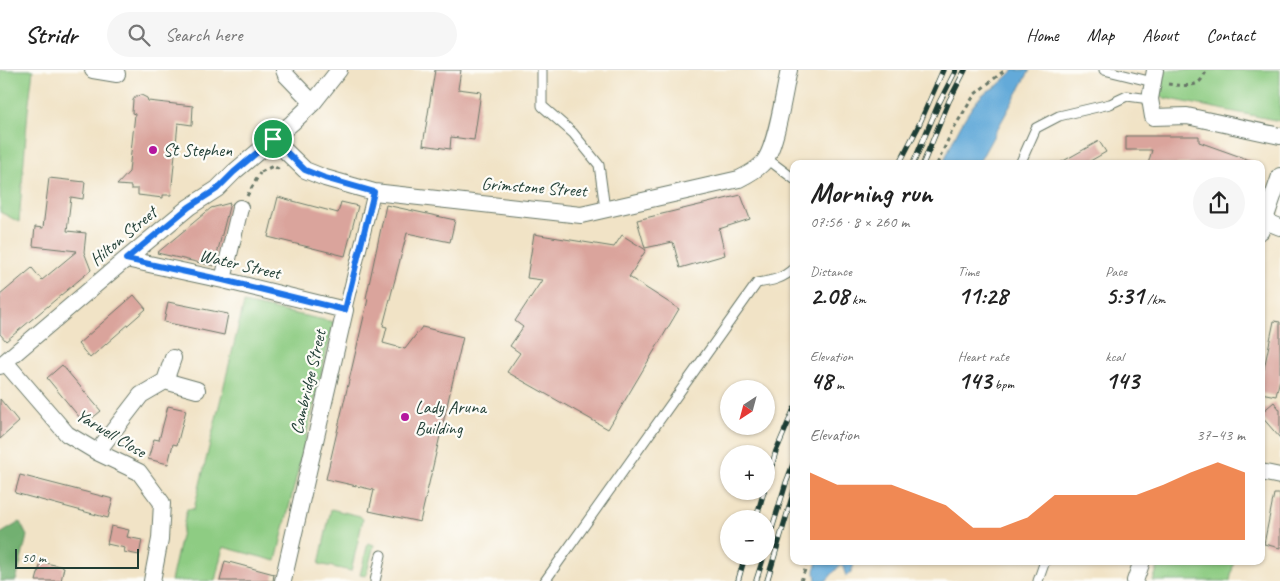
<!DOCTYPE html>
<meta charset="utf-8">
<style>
:root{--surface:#fff;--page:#f6f6f6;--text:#222;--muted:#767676;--line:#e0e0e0;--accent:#ea580c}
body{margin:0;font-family:Caveat,sans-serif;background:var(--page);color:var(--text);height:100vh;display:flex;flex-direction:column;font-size:19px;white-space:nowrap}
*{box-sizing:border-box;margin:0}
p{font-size:16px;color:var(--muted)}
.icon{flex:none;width:28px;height:28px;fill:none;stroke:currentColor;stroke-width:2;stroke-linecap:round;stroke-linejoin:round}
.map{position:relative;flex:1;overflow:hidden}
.details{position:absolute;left:790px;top:90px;width:475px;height:405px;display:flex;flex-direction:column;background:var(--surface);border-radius:10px;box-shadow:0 1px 4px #0004}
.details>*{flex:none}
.needle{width:32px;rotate:216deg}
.fabs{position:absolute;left:720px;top:310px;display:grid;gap:10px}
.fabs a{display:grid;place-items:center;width:55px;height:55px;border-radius:50%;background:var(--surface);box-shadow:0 1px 4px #0004;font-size:25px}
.scale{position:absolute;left:15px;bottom:12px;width:124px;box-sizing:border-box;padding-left:5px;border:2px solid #1f3d34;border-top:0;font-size:14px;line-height:18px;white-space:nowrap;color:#1f3d34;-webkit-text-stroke:4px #fdfcf7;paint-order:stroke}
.pin{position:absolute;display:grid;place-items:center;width:42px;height:42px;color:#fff;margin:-21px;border:2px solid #fff;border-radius:50%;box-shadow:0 1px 5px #0007}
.round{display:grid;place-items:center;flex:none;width:52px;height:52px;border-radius:26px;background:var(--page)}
.head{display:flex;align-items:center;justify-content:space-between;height:85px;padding:0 20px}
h1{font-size:28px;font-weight:700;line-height:38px}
.stats{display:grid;grid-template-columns:repeat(3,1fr);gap:8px;height:85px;padding:5px 20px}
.stats div{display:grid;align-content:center}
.stats b{font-size:25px;font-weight:700}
.stats small{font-size:14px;font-weight:400}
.stats p{font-size:14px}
.chart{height:140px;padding:10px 20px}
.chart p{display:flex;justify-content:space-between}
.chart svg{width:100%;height:90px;margin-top:5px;fill:var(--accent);opacity:.7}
header{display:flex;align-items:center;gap:30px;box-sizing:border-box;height:70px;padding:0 25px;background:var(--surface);border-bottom:1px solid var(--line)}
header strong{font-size:24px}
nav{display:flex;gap:28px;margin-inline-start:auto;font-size:18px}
.search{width:350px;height:45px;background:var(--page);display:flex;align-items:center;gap:12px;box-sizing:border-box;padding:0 18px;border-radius:28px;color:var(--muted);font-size:19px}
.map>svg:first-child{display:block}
</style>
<header>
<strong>Stridr</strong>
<div class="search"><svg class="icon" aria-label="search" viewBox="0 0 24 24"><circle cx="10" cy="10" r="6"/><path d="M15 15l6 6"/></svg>Search here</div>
<nav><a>Home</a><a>Map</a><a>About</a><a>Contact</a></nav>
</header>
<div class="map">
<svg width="1280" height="511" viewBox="0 0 1280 511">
<rect width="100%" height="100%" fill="#fdfcf7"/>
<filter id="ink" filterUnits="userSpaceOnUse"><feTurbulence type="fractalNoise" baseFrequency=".02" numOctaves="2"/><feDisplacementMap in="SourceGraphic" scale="10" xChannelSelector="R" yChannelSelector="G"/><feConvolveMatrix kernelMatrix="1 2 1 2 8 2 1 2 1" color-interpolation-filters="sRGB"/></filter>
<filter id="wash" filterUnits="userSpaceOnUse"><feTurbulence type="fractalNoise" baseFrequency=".0096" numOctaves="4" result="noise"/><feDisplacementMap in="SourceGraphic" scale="20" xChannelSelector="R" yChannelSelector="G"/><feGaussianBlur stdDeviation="1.12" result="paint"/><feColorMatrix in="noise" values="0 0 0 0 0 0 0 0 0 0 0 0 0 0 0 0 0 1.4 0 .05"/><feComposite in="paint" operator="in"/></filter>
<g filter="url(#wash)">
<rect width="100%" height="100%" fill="#f1e3c6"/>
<path fill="#8ecc83" stroke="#56845c" d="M0,0H33L28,40L19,152L0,142Z
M1165,0H1280V51L1160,27Z
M244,233L334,252L276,491L223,477L215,511H171L187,439H194Z
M331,439L360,446L363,449L351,501L319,494Z
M368,473L374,475L366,506L360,505Z
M1160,491H1234L1230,511H1153Z"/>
<path fill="#72b071" stroke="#487652" d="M20,452L27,466L16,511H0V464Z"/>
<path fill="#63aad9" stroke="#417486" d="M1014,0H1030L978,94H943C952,71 964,45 981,26C985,22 992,19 997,16C1003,11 1009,5 1014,0Z
M817,491H855L851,503L846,506L843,497L841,494L826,511H816L815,501Z"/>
<g id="blocks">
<path fill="#daa49c" d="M435,0H461L458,19L481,22L474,70L451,67L450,79L423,75Z
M141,25L147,28L148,31L193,36L192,55L178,53L171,125H163V128L138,125V119H131V116L117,115L129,102L135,44L132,43L133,30L136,26Z
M1126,66H1199V72L1255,92V94H1148L1152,80H1126Z
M1099,71L1106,82L1085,94H1058Z
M49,108L85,112L83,129L71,127L67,161L86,163L84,182L91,200L6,271L0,264V225L32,198L42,210L77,181L33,176L35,157L43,158Z
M741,125L750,149L719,159L725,185L680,198L673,172L645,178L637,150Z
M278,127L338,143L341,132L358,136L345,186L268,167Z
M230,133L214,196L157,183L211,138Z
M386,135L455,150L450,172L407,163L383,256L387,257L383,273L405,279L422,257L463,267L420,452L369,441L374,420L326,409L368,229L366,228Z
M534,164L614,177L622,165L646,180L629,207L679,239L608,359L507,302L520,283L510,276L523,257L515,251L542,210L527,208Z
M134,225L146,239L90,288L78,274Z
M168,232L228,244L224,265L164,252Z
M1274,251L1280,252V309L1276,326L1261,323V313Z
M62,295L101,341L85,354L47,308Z
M0,329L19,352L0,369Z
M1274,332L1280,340V368L1261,346V343Z
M168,336L186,340L177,375L173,374L168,394L148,389L154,369L159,370Z
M20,405L113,429L108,448L15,423Z
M1274,424H1280V478L1264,474Z
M111,456L129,460L127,467L142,470L139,485L124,482L125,478L107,474Z
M225,491L274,504L273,511H220Z
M41,492L64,497L61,511H36Z"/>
</g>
</g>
<g filter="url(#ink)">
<use href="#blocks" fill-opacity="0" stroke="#687767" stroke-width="1"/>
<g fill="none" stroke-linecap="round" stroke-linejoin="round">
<g stroke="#687767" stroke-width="11">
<path id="service" d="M542,0V36L573,63L599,95L605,139
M1104,0L1153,12
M766,88L794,109
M1020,94L1036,58L1059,46L1110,34L1127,26L1150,29
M375,511L381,485
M545,511L757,213C771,211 783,209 794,198
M1038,511L1045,491"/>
</g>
<g stroke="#687767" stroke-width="14">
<path id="pedestrian" d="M345,240L374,122"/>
</g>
<g stroke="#687767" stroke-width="18">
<path id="minor" d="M93,0L117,4
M284,0L286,5L313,33
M1155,0L1150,29L1153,47L1187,46L1280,66
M273,69L305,100L325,108L374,122L581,145L739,109C747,105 755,101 762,94C776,81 784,21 789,0
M1265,151L1280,157
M1261,161L1280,106
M126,189L223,210L345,240L283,511
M223,210L240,138
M5,292L67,364L97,382L139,402L162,433L160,469L152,511
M0,296L126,189L189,137L217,119L234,102L292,53L313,33L339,0
M165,311L197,320
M97,382L141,325L165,311L173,288
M1261,402L1280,406
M1135,511L1142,491"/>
</g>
<path stroke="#687767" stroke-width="3" stroke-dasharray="4 4" stroke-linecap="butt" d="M1168,14C1177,15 1193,18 1200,11C1203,8 1205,3 1207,0
M937,94L952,61L975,24L1005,0
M261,102L273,96L280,100
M247,126L260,103
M801,511L808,491"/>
<use href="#service" stroke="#fff" stroke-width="9"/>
<use href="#pedestrian" stroke="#fff" stroke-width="12"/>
<use href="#minor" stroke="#fff" stroke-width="16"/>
<g stroke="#1f3d34" stroke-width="5.5">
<path id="rail" d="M899,94L918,57L943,0
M913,94L939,33L956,0
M923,94L949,31L965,0
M766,415L776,381L794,339
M756,449L764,421
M766,478L786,413L794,392
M738,511L745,486
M756,511L764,486
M767,511L794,421"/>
</g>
<use href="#rail" stroke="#fdfcf7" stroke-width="4" stroke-dasharray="11" stroke-linecap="butt"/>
</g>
</g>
<g fill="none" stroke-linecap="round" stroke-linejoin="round" filter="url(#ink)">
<g stroke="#fff" stroke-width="10">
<path id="route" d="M273,69L305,100L325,108L374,122L345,240L223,210L126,189L189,137L217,119L234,102Z"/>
</g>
<use href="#route" stroke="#1a73e8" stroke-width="6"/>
</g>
<g fill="#b5179e" stroke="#fdfcf7" stroke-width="2">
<circle cx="153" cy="80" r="5"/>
<circle cx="405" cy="347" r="5"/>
</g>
<g text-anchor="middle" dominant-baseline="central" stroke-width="4.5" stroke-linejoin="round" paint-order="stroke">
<g font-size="18" fill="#1f3d34" stroke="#fdfcf7" text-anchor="start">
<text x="163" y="80">St Stephen</text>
<text x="415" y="337">Lady Aruna<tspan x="415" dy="21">Building</tspan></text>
</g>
<g font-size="18" fill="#1f3d34" stroke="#fdfcf7">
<text transform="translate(534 117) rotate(4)">Grimstone Street</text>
<text transform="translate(123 166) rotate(-40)">Hilton Street</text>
<text transform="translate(240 194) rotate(13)">Water Street</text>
<text transform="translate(308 312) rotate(-77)">Cambridge Street</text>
<text transform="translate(111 363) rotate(31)">Yarwell Close</text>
</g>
</g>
</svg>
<div class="fabs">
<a><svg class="needle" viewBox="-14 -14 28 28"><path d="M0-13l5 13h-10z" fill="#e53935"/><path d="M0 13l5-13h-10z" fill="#767676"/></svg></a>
<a>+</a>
<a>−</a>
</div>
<div class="scale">50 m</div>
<div class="pin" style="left:273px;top:69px;background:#1e9e55"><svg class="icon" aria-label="arrive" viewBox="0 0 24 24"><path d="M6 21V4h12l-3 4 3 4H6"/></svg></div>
<section class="details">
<div class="head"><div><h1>Morning run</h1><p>07:56 · 8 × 260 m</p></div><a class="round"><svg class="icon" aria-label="share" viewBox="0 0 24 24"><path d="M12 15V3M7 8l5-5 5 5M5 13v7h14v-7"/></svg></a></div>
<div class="stats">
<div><p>Distance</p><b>2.08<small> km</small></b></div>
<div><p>Time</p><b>11:28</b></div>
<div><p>Pace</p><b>5:31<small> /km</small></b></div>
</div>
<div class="stats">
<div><p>Elevation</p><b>48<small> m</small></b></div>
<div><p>Heart rate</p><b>143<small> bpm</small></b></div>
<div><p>kcal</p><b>143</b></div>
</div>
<div class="chart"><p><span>Elevation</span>37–43 m</p>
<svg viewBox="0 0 160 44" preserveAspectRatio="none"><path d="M0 44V11L10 17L20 17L30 17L40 22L50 27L60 38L70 38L80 33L90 22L100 22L110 22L120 22L130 17L140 11L150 6L160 11V44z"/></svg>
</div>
</section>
</div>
